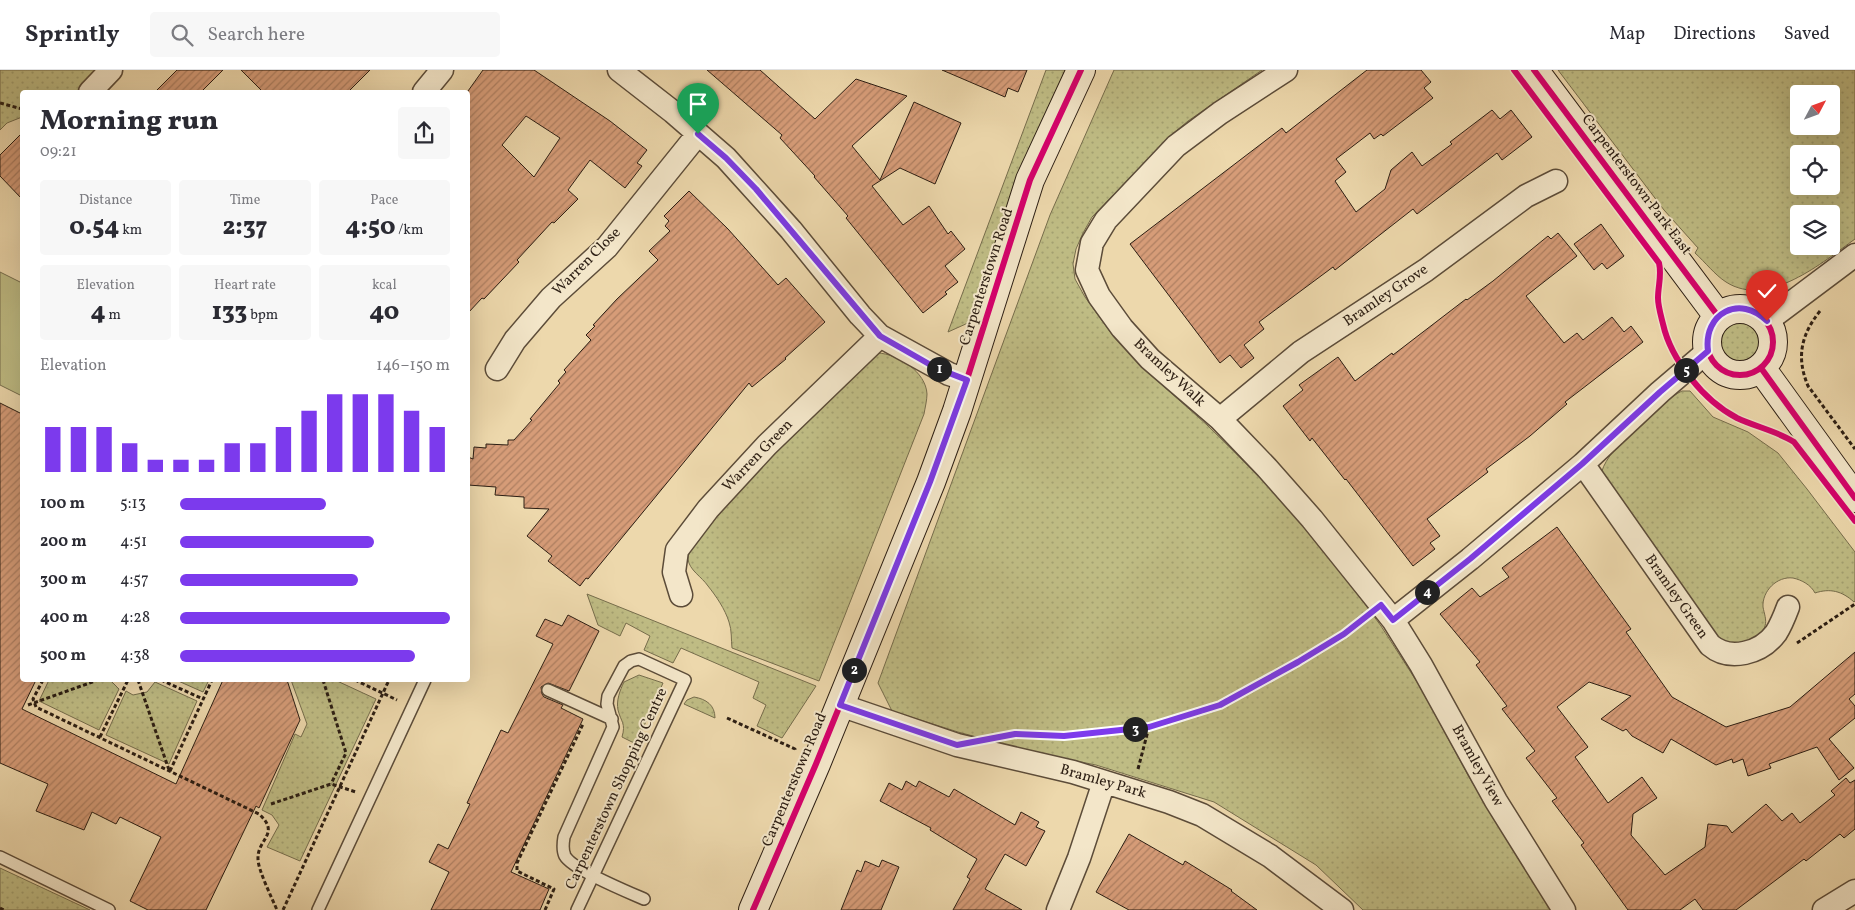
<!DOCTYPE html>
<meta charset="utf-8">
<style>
:root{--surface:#fff;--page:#f7f7f7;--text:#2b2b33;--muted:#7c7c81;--line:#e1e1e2;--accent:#7c3aed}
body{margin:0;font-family:Vollkorn,serif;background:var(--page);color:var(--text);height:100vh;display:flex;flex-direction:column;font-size:19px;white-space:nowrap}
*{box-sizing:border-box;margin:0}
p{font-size:16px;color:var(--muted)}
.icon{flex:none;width:28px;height:28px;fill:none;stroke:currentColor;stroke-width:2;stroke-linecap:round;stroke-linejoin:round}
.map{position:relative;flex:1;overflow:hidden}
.panel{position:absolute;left:20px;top:20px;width:450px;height:592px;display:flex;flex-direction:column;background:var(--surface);border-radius:5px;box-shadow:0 5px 20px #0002}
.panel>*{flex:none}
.needle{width:32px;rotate:49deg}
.tools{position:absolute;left:1790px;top:15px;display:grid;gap:10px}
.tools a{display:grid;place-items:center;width:50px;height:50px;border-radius:5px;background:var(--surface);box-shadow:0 5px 20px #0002;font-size:25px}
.pin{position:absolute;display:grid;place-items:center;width:42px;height:42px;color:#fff;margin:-51px -21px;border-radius:50% 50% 50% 0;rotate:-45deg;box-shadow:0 0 5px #0007}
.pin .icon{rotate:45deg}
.km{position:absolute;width:25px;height:25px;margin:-12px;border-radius:50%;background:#222;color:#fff;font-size:14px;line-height:25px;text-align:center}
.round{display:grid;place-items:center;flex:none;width:52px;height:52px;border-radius:5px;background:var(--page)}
.summary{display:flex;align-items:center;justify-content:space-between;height:85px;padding:0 20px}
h1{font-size:28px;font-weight:800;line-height:38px}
.metrics{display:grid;grid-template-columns:repeat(3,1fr);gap:8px;height:85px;padding:5px 20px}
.metrics div{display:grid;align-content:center;border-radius:5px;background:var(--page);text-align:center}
.metrics b{font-size:25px;font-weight:800}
.metrics small{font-size:14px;font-weight:400}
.metrics p{font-size:14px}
.chart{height:140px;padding:10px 20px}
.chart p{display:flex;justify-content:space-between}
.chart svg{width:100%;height:90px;margin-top:5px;stroke:var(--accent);stroke-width:6}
ul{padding:0 20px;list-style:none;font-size:16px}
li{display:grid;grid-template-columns:80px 60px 1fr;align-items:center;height:38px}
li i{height:12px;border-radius:6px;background:var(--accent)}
header{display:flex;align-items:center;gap:30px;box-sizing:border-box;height:70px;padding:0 25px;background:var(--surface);border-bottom:1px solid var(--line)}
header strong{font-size:24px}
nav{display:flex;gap:28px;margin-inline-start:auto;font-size:18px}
.search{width:350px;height:45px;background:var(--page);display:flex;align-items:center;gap:12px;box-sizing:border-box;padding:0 18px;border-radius:5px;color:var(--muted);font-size:19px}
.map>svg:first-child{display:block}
</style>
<header>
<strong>Sprintly</strong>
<div class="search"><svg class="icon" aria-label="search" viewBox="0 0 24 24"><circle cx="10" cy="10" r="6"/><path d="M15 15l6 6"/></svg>Search here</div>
<nav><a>Map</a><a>Directions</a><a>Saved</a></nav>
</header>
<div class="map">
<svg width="1855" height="840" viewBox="0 0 1855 840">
<defs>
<pattern id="grass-dots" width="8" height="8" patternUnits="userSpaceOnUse" patternTransform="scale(1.25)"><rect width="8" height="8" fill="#bfbc84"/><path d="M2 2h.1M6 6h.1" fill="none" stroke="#a4a171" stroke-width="1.8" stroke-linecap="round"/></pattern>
<pattern id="building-hatch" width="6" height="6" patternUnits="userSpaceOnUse" patternTransform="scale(1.25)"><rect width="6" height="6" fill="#d69c78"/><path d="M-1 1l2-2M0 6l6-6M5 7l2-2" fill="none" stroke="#ae7f61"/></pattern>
</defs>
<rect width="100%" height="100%" fill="#edd8ac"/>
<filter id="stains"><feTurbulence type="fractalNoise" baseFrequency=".004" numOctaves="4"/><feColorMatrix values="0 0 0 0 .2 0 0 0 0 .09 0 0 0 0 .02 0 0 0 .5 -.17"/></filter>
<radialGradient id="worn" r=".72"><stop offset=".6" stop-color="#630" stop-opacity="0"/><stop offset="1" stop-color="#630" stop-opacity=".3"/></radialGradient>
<path fill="url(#grass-dots)" stroke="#766d4c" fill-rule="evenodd" d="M0,0H97L77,22H22V47L7,53L0,60Z
M1046,0H1065L968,253L948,262Z
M1114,0H1262L1188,51L1170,66L1092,147L1083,163L1076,179L1073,194L1075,209L1085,227L1113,266L1142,297L1207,355L1275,422L1334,492L1381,556L1419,615L1469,707L1535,816L1553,840H1363L1316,795L1214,732L1096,695L1036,683L958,662L892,641L878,613L1050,145Z
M1558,0H1855V169C1823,192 1768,239 1726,212C1715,205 1705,192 1695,183L1698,178L1664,140ZM1799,24H1831V56H1799ZM1799,84H1831V116H1799ZM1799,144H1831V176H1799Z
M1719 270a21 21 0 1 1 42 0a21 21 0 1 1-42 0Z
M878,283C898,284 926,302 927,324C927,330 925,338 924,344L819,611L732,578C731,570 732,560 729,552C725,539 716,526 708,516C702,507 689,500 688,489C686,461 850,310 878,283Z
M1682,321H1690L1713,347L1748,362L1778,383L1807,419L1855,482V531L1854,532C1842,521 1830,518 1815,523C1811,515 1802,510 1793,508C1777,506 1762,521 1763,537C1764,543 1767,550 1765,556C1763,567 1747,574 1737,574C1728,575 1719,568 1713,563L1661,485L1606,409L1602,401C1608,378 1661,331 1682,321Z
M587,524L816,616L782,668L757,656L766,635L753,628L759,612L681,578L673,593L644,580L650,566L626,553L620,566L598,555Z
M639,605L663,613L636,674L622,667C626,653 621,652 618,640C616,631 620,620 624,612Z
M49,610H110L119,619L99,660L39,631Z
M176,610H209L203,622Z
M291,610H335L376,629L300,791L267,777L279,755L272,745L262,740L295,664L301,667L307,654Z
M155,612L197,631L169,694L106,665L126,621L133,625L147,622Z
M694,627C706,629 715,635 715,648L684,634L687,630Z
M0,798L90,840H0Z"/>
<path fill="#bfbc84" stroke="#766d4c" d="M0,202L22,213V326L0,315Z"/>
<path fill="url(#building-hatch)" stroke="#2c1e13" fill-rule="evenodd" d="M177,0H223L201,22H155Z
M241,0H370L348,22H263Z
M483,0H534L610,51L647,80L637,93L642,96L625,118L590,90L568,120L578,129L554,153L552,152L517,190L519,192L484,229L482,228L468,243V21ZM526,46L560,68L534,107L502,75Z
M707,0H760L815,49L856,9L907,26L852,76L880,110L914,32L961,53L935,114L900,98L872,116L903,155L929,136L948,164L951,161L965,179L945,196L958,212L945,222L947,224L923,243L846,148L848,146L814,107L815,106L780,68L782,65Z
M942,0H1027L1018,22L1008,18L1005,27Z
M1367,0H1421L1431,12L1424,18L1433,28L1383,66L1381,64L1374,69L1370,63L1336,89L1346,102L1335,111L1356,142L1385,119L1391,100L1412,82L1422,96L1452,74L1450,72L1492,40L1500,49L1511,40L1532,67L1502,90L1497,83L1417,144L1413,139L1335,200L1333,197L1259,252L1264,259L1244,275L1254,288L1241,298L1230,285L1220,293L1130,174L1282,58L1286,63Z
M22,63V129L0,106V85Z
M689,121L728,159L778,215L786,208L825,252L785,288L786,289L752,317L749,313L588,509L586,508L580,516L548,491L552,486L527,466L549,439L524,438V427L495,425L496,417L468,415V387L473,389L474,377L486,378V374L508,375V370H514L532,350L530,349L560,313L558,311L566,302L564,300L591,270L586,265L595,256L593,255L617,229L658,190L649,181L670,161L665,156L669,151L664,146Z
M1601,154L1624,186L1607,199L1602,193L1594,200L1574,174Z
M1558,163L1577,186L1526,226L1564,273L1577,263L1583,270L1612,247L1624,262L1631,256L1643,272L1565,332L1567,334L1530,366L1486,399L1488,402L1427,449L1440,466L1430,473L1435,479L1413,496L1346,409L1345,410L1312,368L1310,371L1283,336L1303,320L1299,315L1338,287L1355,311L1392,283L1393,285L1466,229L1467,230L1493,211L1548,166L1551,169Z
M0,333L22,344V610H36L22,639L176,714L223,610H287L300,650L259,738L256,736L206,840H148L130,831L161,767L120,747L116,754L92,742L84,760L36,741L48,714L0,693Z
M1557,457L1631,559L1626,562L1672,627L1726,657L1790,637L1855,582V624L1849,629L1855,636V648L1829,669L1854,698L1839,710L1817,677L1769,694L1771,698L1748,706L1743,689L1733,693L1732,689L1716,695L1671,669L1663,683L1632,666L1626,659L1623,661L1601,649L1631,626L1589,612L1557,637L1588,677L1575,687L1608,733L1642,707L1657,728L1633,744L1631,765L1665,805L1705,777L1708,754L1727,756L1732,763L1766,734L1782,751L1792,743L1800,753L1835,725L1831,721L1846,708L1850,713L1855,710V759L1844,768L1840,764L1806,791L1804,789L1736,840H1703L1695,829L1680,840H1628L1581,775L1584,773L1552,731L1557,728L1526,688L1535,681L1502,639L1507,636L1476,595L1480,592L1440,544L1472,518L1480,527L1509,507L1502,498Z
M568,545L599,561L569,621L548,613L541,617L542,624L544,627L563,635L561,638L583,649L511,802L549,819L540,840H431L449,802L429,792L438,774L448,779L470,734L467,733L501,660L508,663L553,574L536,566L545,549L562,556Z
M906,711L916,717L919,711L949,727L954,719L1015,755L1021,742L1039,752L1036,757L1045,761L1026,796L1005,784L985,819L1022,840H953L970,809L967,807L977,789L930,760L931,758L880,731L889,713L902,720Z
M1129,764L1183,795L1185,791L1232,820L1231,821L1257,840H1129L1096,822Z
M882,790L899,797L881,840H841L857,800L861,802L865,791L879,797Z"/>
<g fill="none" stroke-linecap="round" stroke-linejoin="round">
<g stroke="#5c4c39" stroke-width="14">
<path id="lane" d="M548,620L612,649
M0,787L109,840
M318,840L425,610
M577,840L685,610L639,589L631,591L624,596L608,626L607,634L613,657L564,767C563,773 562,780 565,786C572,799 628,822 644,829"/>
</g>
<g stroke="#5c4c39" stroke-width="25">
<path id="street" d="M619,0L673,42L726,88L791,160L860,245L880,266L949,304L967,310
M1286,0L1220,43L1176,76L1106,150L1092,173L1087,200L1099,226L1122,258L1150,289L1220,349L1267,398L1312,449L1393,550L1421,595L1496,731L1564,840
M90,22L111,0
M424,22L442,0
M1767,251L1855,185
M497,299L515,270L551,228L607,177L698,64
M1220,349L1301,282L1426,200L1526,126L1556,111
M1583,394L1710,575C1730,592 1761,583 1776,563C1781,555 1785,545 1788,537
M681,525L674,502L677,480L708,439L767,375L880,266
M1393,550L1470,489L1583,394L1660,322L1708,281
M840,635L957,675L1073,702L1169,732L1202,745L1270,786L1342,840
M1058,840L1079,788L1104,712
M1824,840L1855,821"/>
</g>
<g stroke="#2c1e13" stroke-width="30">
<path id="secondary" d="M1534,0L1718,246
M1707 272a33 33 0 1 1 66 0a33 33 0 1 1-66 0Z
M1761,298L1855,428
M753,840L816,694L931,412L957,341L1030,110L1081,0"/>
</g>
<path stroke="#2c1e13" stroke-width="3" stroke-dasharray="4 2.5" stroke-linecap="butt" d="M0,33L22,39
M1820,241C1801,265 1796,287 1808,316L1855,379
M1797,573L1855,534
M43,610L33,629L36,637L259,744C281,764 257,769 258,789C258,800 272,828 277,840
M138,610L169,700
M161,610L203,629
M323,610L346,683L331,714
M355,610L397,630
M28,635L98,610
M727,648L795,679V681
M1017,664L1065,666L1149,657L1220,635L1298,592L1344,563L1365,548
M100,667L128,610
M1138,699L1149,657
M170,701L212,610
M271,734L331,714L356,722
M0,838L4,840
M283,840L389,610
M545,840L554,819L517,801V793L583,654"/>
<use href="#lane" stroke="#f3e6c9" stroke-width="11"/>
<use href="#street" stroke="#f3e6c9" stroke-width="22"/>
<use href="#secondary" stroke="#f3e6c9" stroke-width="28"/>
<g stroke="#f3e6c9" stroke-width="9">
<path id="cycleway" d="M1514,0L1659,193C1662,205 1658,216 1658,228C1658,236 1661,246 1663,254C1671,290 1704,331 1737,348C1756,357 1777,361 1794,372L1855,451
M1534,0L1718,246
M1707 272a33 33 0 1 1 66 0a33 33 0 1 1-66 0Z
M1761,298L1855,428
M753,840L816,694L931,412L957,341L1030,110L1081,0"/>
</g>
<use href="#cycleway" stroke="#d6006c" stroke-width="6"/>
</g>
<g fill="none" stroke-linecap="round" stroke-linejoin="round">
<g stroke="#fff" stroke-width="10">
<path id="route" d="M698,64L726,88L756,119L880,266L936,298L967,310L930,412L840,635L957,675L1015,664L1064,666L1149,657L1220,635L1298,592L1344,564L1381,535L1393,550L1470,489L1582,394L1660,322L1708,281C1703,243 1740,224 1767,251"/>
</g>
<use href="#route" stroke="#7c3aed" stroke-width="6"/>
</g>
<g text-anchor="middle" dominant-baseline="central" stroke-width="4" stroke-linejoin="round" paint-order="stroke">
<g font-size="15" fill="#2c1e13" stroke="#f3e6c9">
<text transform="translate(1636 115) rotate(53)">Carpenterstown Park East</text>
<text transform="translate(587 192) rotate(-45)">Warren Close</text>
<text transform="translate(987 207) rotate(-72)">Carpenterstown Road</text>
<text transform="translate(1386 226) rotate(-34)">Bramley Grove</text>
<text transform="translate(1169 303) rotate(43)">Bramley Walk</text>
<text transform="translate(758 386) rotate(-46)">Warren Green</text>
<text transform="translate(1676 527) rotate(55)">Bramley Green</text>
<text transform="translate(1477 696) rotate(61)">Bramley View</text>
<text transform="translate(795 710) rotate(-67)">Carpenterstown Road</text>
<text transform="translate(1103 712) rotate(16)">Bramley Park</text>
<text transform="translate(617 719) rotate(-65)">Carpenterstown Shopping Centre</text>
</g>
</g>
<rect width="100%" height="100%" filter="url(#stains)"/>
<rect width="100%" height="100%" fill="url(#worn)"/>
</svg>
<div class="tools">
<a><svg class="needle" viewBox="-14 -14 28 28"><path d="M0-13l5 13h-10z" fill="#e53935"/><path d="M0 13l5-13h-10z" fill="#7c7c81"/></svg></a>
<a><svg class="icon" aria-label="locate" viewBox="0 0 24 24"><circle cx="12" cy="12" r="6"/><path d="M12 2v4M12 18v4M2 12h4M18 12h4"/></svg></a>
<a><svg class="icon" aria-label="layers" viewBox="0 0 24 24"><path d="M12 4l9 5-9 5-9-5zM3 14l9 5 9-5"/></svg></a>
</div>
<div class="pin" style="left:698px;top:64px;background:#1e9e55"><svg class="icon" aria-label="arrive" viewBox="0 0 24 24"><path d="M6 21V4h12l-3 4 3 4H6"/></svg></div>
<div class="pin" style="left:1767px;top:251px;background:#d93025"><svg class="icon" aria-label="check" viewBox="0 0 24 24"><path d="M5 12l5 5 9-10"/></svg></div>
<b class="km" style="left:939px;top:299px">1</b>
<b class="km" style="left:854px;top:600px">2</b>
<b class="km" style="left:1135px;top:659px">3</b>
<b class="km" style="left:1427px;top:522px">4</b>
<b class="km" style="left:1686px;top:300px">5</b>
<section class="panel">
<div class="summary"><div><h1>Morning run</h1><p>09:21</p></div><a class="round"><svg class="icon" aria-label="share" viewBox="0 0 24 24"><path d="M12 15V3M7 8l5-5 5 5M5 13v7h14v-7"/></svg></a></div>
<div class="metrics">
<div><p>Distance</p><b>0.54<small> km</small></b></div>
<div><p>Time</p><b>2:37</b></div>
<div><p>Pace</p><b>4:50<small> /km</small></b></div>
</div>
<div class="metrics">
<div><p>Elevation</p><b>4<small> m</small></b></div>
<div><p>Heart rate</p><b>133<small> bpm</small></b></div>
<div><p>kcal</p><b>40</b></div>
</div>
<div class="chart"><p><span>Elevation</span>146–150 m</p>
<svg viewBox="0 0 160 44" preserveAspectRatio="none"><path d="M5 44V22M15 44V22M25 44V22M35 44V30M45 44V38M55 44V38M65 44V38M75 44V30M85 44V30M95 44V22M105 44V14M115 44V6M125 44V6M135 44V6M145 44V14M155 44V22"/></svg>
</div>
<ul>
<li><b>100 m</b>5:13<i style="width:54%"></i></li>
<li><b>200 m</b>4:51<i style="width:72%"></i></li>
<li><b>300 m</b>4:57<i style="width:66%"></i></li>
<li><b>400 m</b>4:28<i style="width:100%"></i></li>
<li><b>500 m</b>4:38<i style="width:87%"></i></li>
</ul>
</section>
</div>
